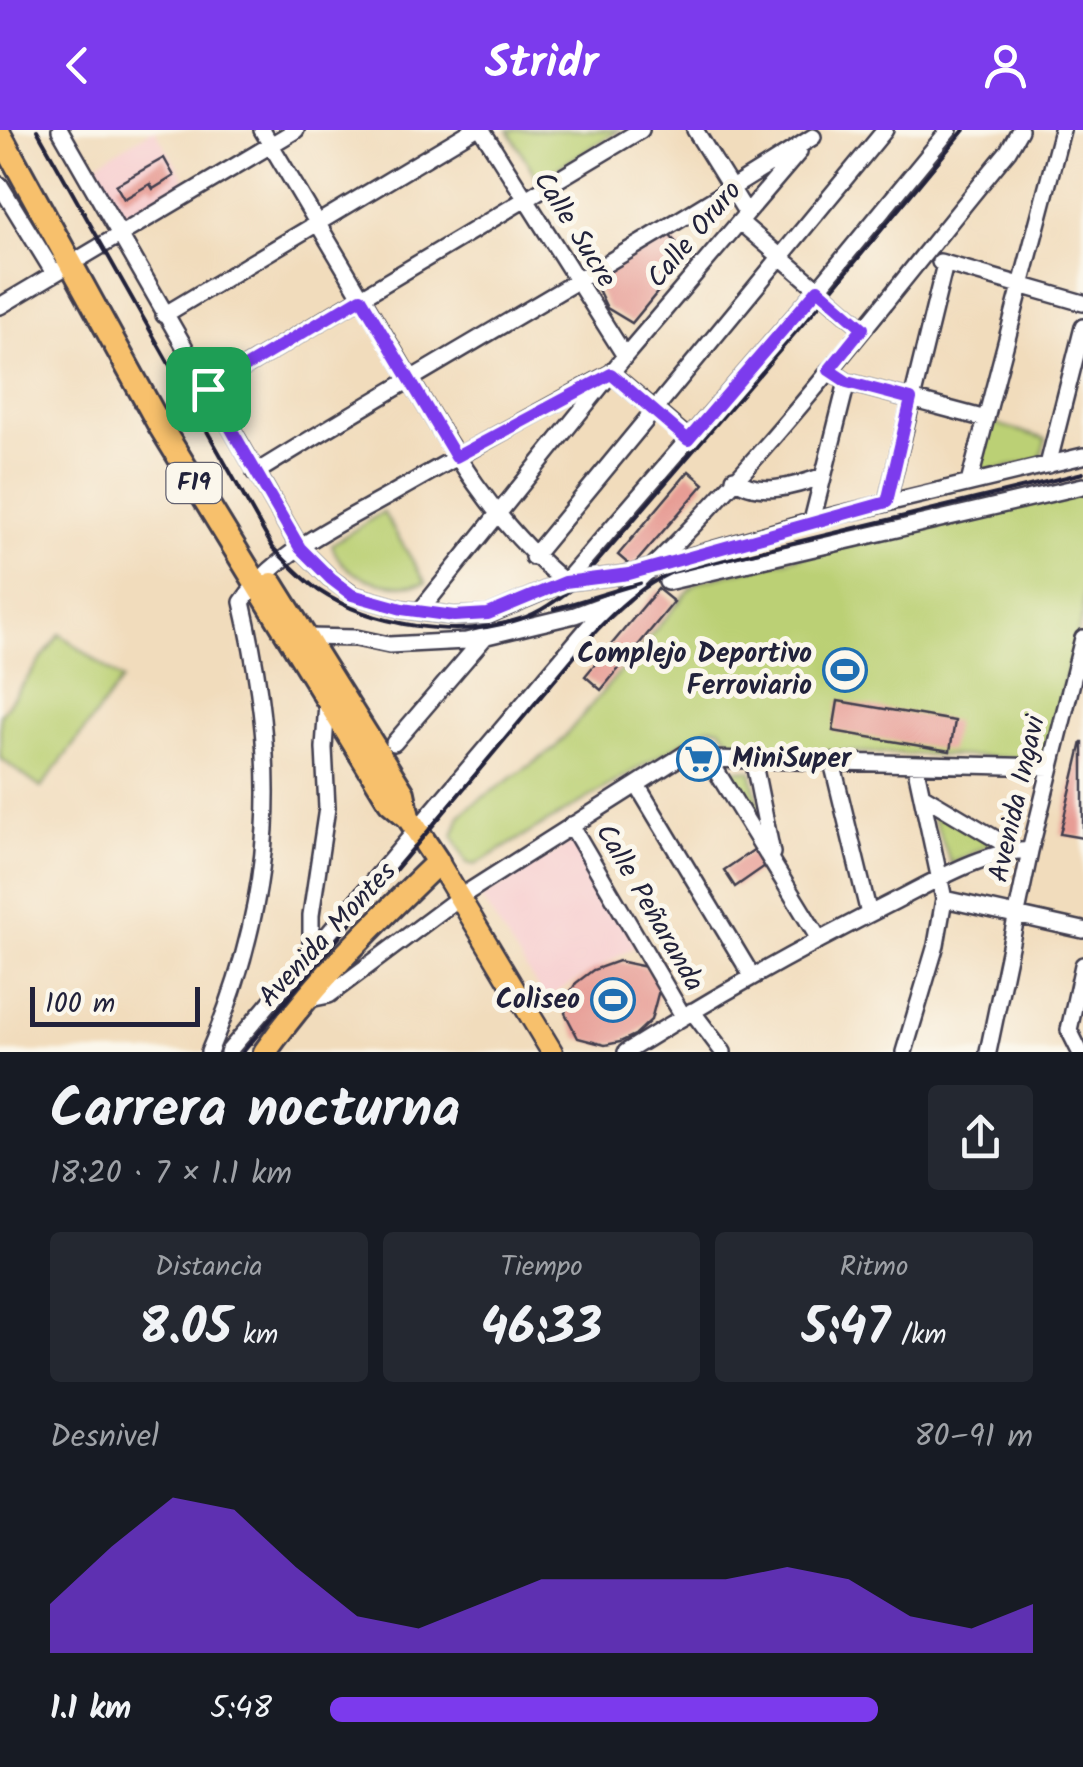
<!DOCTYPE html>
<html lang="es">
<meta charset="utf-8">
<style>
:root{--surface:#171b24;--page:#242831;--text:#f1f3f6;--muted:#9ea1a6;--accent:#7c3aed}
body{margin:0;font-family:Kalam,sans-serif;background:var(--page);color:var(--text);height:100vh;display:flex;flex-direction:column;font-size:38px;white-space:nowrap}
*{box-sizing:border-box;margin:0}
p{font-size:32px;color:var(--muted)}
.icon{flex:none;width:55px;height:55px;fill:none;stroke:currentColor;stroke-width:2;stroke-linecap:round;stroke-linejoin:round}
.map{position:relative;height:922px;overflow:hidden}
.details{display:flex;flex-direction:column;background:var(--surface);flex:1}
.details>*{flex:none}
.scale{position:absolute;left:30px;bottom:25px;width:170px;box-sizing:border-box;padding-left:10px;border:5px solid #22223b;border-top:0;font-size:28px;line-height:35px;white-space:nowrap;color:#22223b;-webkit-text-stroke:8px #fbf7ec;paint-order:stroke}
.pin{position:absolute;display:grid;place-items:center;width:85px;height:85px;color:#fff;margin:-42px;border-radius:20px;box-shadow:0 5px 15px #0006}
.round{display:grid;place-items:center;flex:none;width:105px;height:105px;border-radius:10px;background:var(--page)}
.headline{display:flex;align-items:center;justify-content:space-between;height:170px;padding:0 50px}
h1{font-size:55px;font-weight:700;line-height:75px}
.figures{display:grid;grid-template-columns:repeat(3,1fr);gap:15px;height:170px;padding:10px 50px}
.figures div{display:grid;align-content:center;border-radius:10px;background:var(--page);text-align:center}
.figures b{font-size:50px;font-weight:700}
.figures small{font-size:28px;font-weight:400}
.figures p{font-size:28px}
.chart{height:280px;padding:20px 50px}
.chart p{display:flex;justify-content:space-between}
.chart svg{width:100%;height:180px;margin-top:10px;fill:var(--accent);opacity:.7}
ul{padding:0 50px;list-style:none;font-size:32px}
li{display:grid;grid-template-columns:160px 120px 1fr;align-items:center;height:75px}
li i{height:25px;border-radius:12px;background:var(--accent)}
header{display:flex;justify-content:space-between;align-items:center;height:130px;padding:0 50px;background:var(--accent);color:#fff;font-size:45px;font-weight:700}
.map>svg:first-child{display:block}
</style>
<header><svg class="icon" aria-label="back" viewBox="0 0 24 24"><path d="M15 5l-7 7 7 7"/></svg>Stridr<svg class="icon" aria-label="person" viewBox="0 0 24 24"><circle cx="12" cy="8" r="4"/><path d="M4 21q1-7 8-7t8 7"/></svg></header>
<div class="map">
<svg width="1083" height="922" viewBox="0 0 1083 922">
<rect width="100%" height="100%" fill="#fbf7ec"/>
<filter id="ink" filterUnits="userSpaceOnUse"><feTurbulence type="fractalNoise" baseFrequency=".01" numOctaves="2"/><feDisplacementMap in="SourceGraphic" scale="20" xChannelSelector="R" yChannelSelector="G"/><feConvolveMatrix kernelMatrix="1 2 1 2 8 2 1 2 1" color-interpolation-filters="sRGB"/></filter>
<filter id="wash" filterUnits="userSpaceOnUse"><feTurbulence type="fractalNoise" baseFrequency=".0048" numOctaves="4" result="noise"/><feDisplacementMap in="SourceGraphic" scale="40" xChannelSelector="R" yChannelSelector="G"/><feGaussianBlur stdDeviation="2.25" result="paint"/><feColorMatrix in="noise" values="0 0 0 0 0 0 0 0 0 0 0 0 0 0 0 0 0 1.4 0 .05"/><feComposite in="paint" operator="in"/></filter>
<g filter="url(#wash)">
<rect width="100%" height="100%" fill="#f1dcbc"/>
<path fill="#f7cfd0" d="M152,0H155L186,51L121,91L91,37Z
M575,710L638,815L545,869L481,768Z"/>
<path fill="#bbd074" stroke="#6e7958" stroke-width="2.5" d="M508,0H620L538,50Z
M990,292L1046,309L1040,329L978,344Z
M1083,357V484L1044,629L738,618L720,598L708,597L475,735L467,733L453,706L460,686L472,675L554,619L692,457L701,451Z
M383,382L426,453C394,461 341,450 332,414Z
M60,504L122,550L41,658L0,628V585Z
M719,638L751,641L769,716Z
M930,679L992,713L951,734Z"/>
<g id="blocks">
<path fill="#e79d95" d="M164,28L174,46L153,59L150,54L124,69L116,55Z
M669,105L688,125L632,193L607,178L594,151Z
M689,341L704,354L632,437L618,425Z
M658,459L674,472L601,560L585,546Z
M838,571L955,591L950,621L833,601Z
M1082,612H1083V708L1060,704Z
M758,717L768,734L735,757L724,740Z
M618,831L646,837L656,848L659,860L651,890L635,905L620,912L605,915L578,908L565,883L569,864L576,853L593,840Z"/>
</g>
</g>
<g filter="url(#ink)">
<use href="#blocks" fill-opacity="0" stroke="#413e4e" stroke-width="2.5"/>
<g fill="none" stroke-linecap="round" stroke-linejoin="round">
<g stroke="#413e4e" stroke-width="20">
<path id="minor" d="M60,0L300,418L331,449L353,465L402,479L453,486L488,485L565,452L818,159L949,0
M262,0C307,75 351,150 396,225C444,307 490,391 565,452L629,444L812,391L1083,326
M482,0L625,226
M695,0L746,82
M0,55L54,143
M740,92L863,198
M940,132L1083,173
M0,176L296,0
M164,185L473,0
M829,240L847,252L986,289
M611,243L689,309
M169,287L208,259L641,0
M1048,335L1083,197
M255,343C439,229 630,124 813,7
M734,348C758,368 796,356 823,346
M969,353L1062,0
M887,372L945,134
M812,391L847,252
M533,427L885,0
M667,452L1083,356
M420,481L625,226L799,22
M307,507L356,508L389,515L466,511L575,485L610,472
M394,613L485,507
M709,629L1050,637
M753,629L772,723
M832,632L869,784
M637,655L752,846
M922,665L1013,719
M571,695L683,886
M944,769L1083,800
M311,822V785L327,678L324,618L327,572
M305,870L329,865L460,767L688,622L697,621L709,629L819,809
M692,881L723,922
M209,922C276,767 280,635 242,472C276,422 339,394 390,365C463,323 537,283 611,243
M228,922L592,493C749,355 875,182 1008,21L1020,0
M626,922C714,867 803,817 895,771C931,753 991,717 1030,721
M904,922L936,815L944,769L915,634
M988,922L1030,721L1083,508
M1080,922L1069,900L1083,835"/>
</g>
<g stroke="#413e4e" stroke-width="25">
<path id="major" d="M438,732L552,922"/>
</g>
<g stroke="#413e4e" stroke-width="28">
<path id="highway" d="M0,5L160,296L390,672L408,687L438,732C375,793 316,850 265,922
M272,454L403,663L408,687"/>
</g>
<use href="#minor" stroke="#fff" stroke-width="15"/>
<use href="#major" stroke="#f7c06c" stroke-width="20"/>
<use href="#highway" stroke="#f7c06c" stroke-width="22"/>
<path stroke="#22223b" stroke-width="4" d="M37,0L273,418C287,432 302,448 318,460C372,496 457,510 520,489C541,483 562,466 579,453L826,167L964,0
M554,479L640,453
M243,922L594,503C618,478 640,457 672,442L1083,343"/>
</g>
</g>
<g fill="none" stroke-linecap="round" stroke-linejoin="round" filter="url(#ink)">
<g stroke="#fff" stroke-width="20">
<path id="route" d="M818,159L863,198L829,240L847,252L911,269L887,372L629,444L565,452L488,484L454,486L402,479L352,465L331,449L300,418L208,259L361,168L456,327L611,244L688,310Z"/>
</g>
<use href="#route" stroke="#7c3aed" stroke-width="12"/>
</g>
<defs>
<g id="stadium-ring" transform="scale(2.25)"><circle r="9.5" fill="#fbf7ec" stroke="#1f6fb2" stroke-width="1.5"/><path d="M0-5a6.5 5 0 1 0 0 10a6.5 5 0 1 0 0-10ZM-3.5-1.8h7v3.6h-7Z" fill="#1f6fb2"/></g>
<g id="supermarket-ring" transform="scale(2.25)"><circle r="9.5" fill="#fbf7ec" stroke="#1f6fb2" stroke-width="1.5"/><path d="M-6-5.5h2.5l.6 2H6L4.5 2H-2.5L-4.4-4H-6ZM-1.5 3.2a1.3 1.3 0 1 0 .1 0ZM3 3.2a1.3 1.3 0 1 0 .1 0Z" fill="#1f6fb2"/></g>
</defs>
<g fill-rule="evenodd">
<use href="#stadium-ring" x="845" y="540"/>
<use href="#supermarket-ring" x="699" y="629"/>
<use href="#stadium-ring" x="613" y="870"/>
</g>
<g text-anchor="middle" dominant-baseline="central" stroke-width="10" stroke-linejoin="round" paint-order="stroke">
<rect fill="#fbf7ec" stroke="#636270" stroke-width="2.5" x="166.5" y="333" width="55" height="40" rx="8"/>
<g font-size="25" font-weight="bold" fill="#22223b">
<text x="194" y="353">F19</text>
</g>
<g font-size="28" fill="#22223b" stroke="#fbf7ec">
<text transform="translate(574 100) rotate(58)">Calle Sucre</text>
<text transform="translate(695 105) rotate(-50)">Calle Oruro</text>
<text transform="translate(1018 669) rotate(-77)">Avenida Ingavi</text>
<text transform="translate(649 778) rotate(60)">Calle Peñaranda</text>
<text transform="translate(328 805) rotate(-47)">Avenida Montes</text>
</g>
<g font-size="28" font-weight="bold" fill="#22223b" stroke="#fbf7ec" text-anchor="end">
<text x="812" y="524">Complejo Deportivo<tspan x="812" dy="32">Ferroviario</tspan></text>
<text x="732" y="629" text-anchor="start">MiniSuper</text>
<text x="580" y="870">Coliseo</text>
</g>
</g>
</svg>
<div class="scale">100 m</div>
<div class="pin" style="left:208px;top:259px;background:#1e9e55"><svg class="icon" aria-label="arrive" viewBox="0 0 24 24"><path d="M6 21V4h12l-3 4 3 4H6"/></svg></div>
</div>
<section class="details">
<div class="headline"><div><h1>Carrera nocturna</h1><p>18:20 · 7 × 1.1 km</p></div><a class="round"><svg class="icon" aria-label="share" viewBox="0 0 24 24"><path d="M12 15V3M7 8l5-5 5 5M5 13v7h14v-7"/></svg></a></div>
<div class="figures">
<div><p>Distancia</p><b>8.05<small> km</small></b></div>
<div><p>Tiempo</p><b>46:33</b></div>
<div><p>Ritmo</p><b>5:47<small> /km</small></b></div>
</div>
<div class="chart"><p><span>Desnivel</span>80–91 m</p>
<svg viewBox="0 0 160 44" preserveAspectRatio="none"><path d="M0 44V32L10 18L20 6L30 9L40 23L50 35L60 38L70 32L80 26L90 26L100 26L110 26L120 23L130 26L140 35L150 38L160 32V44z"/></svg>
</div>
<ul>
<li><b>1.1 km</b>5:48<i style="width:78%"></i></li>
</ul>
</section>
